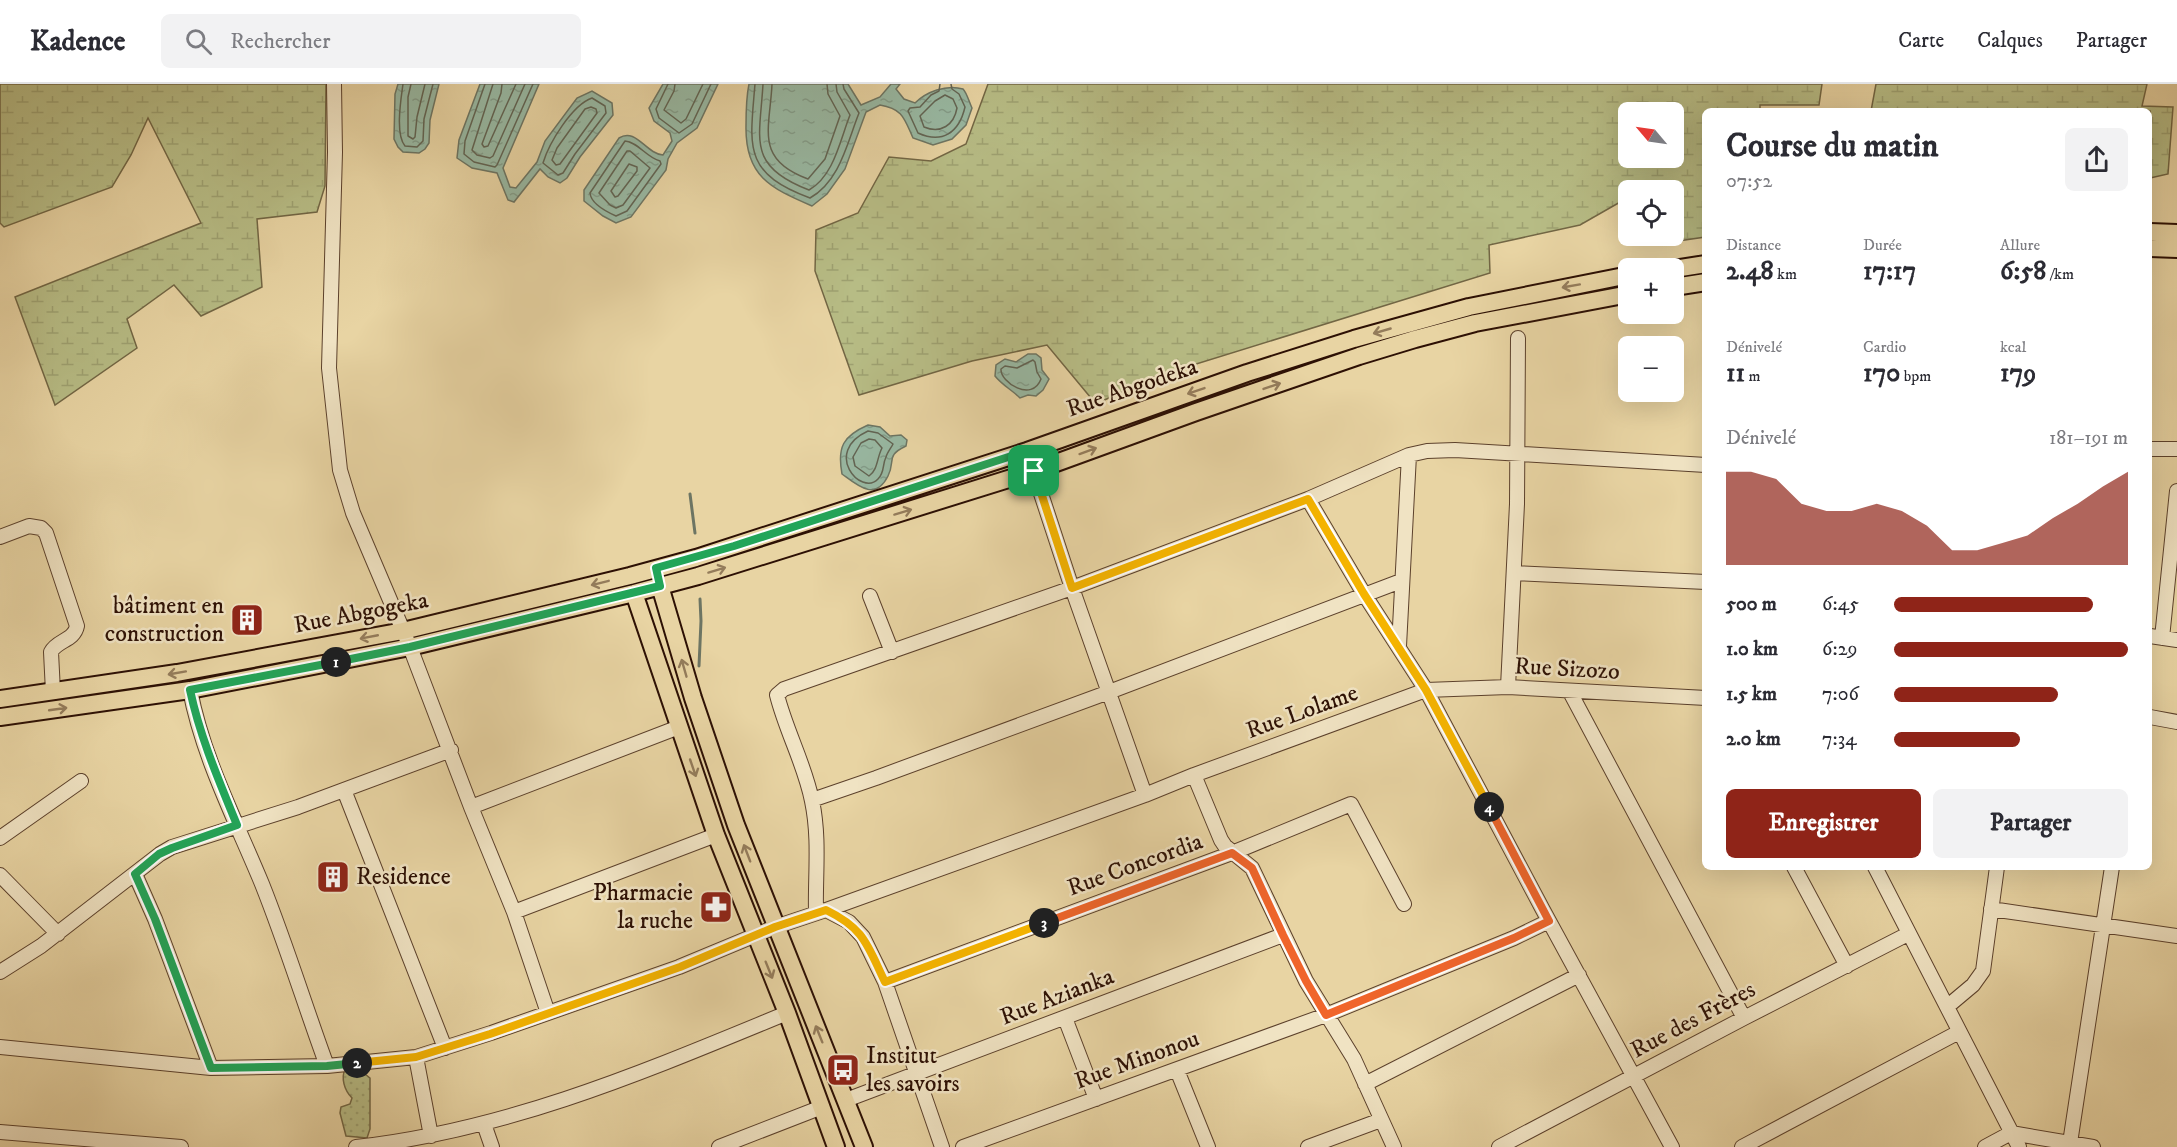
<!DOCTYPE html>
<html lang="fr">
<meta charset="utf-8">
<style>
:root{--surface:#fff;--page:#f2f2f3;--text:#2b2b33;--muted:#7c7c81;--line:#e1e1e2;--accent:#8f2418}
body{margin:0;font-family:"IM FELL DW Pica",serif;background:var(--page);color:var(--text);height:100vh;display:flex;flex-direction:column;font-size:22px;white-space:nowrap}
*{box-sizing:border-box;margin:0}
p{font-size:20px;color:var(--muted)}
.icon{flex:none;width:33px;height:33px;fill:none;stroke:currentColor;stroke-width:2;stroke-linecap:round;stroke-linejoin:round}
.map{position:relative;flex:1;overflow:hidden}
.sheet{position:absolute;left:1702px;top:24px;width:450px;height:762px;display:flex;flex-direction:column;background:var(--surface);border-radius:9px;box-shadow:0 6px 24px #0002}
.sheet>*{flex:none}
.needle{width:39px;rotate:299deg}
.fabs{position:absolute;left:1618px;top:18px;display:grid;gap:12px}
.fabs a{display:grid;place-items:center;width:66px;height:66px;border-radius:9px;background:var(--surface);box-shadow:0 6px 24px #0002;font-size:30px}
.pin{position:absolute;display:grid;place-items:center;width:51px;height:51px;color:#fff;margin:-26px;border-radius:12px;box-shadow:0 3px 9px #0006}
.km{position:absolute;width:30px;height:30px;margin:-15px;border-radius:50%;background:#222;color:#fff;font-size:16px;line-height:30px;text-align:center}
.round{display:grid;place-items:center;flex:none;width:63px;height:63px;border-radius:9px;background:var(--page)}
.head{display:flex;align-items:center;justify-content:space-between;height:102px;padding:0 24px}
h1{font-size:33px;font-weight:700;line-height:45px}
.stats{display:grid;grid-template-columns:repeat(3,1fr);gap:9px;height:102px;padding:6px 24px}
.stats div{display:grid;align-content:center}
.stats b{font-size:26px;font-weight:700}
.stats small{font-size:16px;font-weight:400}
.stats p{font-size:16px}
.chart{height:168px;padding:12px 24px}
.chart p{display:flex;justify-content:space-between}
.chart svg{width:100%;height:108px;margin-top:6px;fill:var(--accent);opacity:.7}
.button{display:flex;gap:12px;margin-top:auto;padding:12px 24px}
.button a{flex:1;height:69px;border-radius:9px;background:var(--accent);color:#fff;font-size:24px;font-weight:700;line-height:69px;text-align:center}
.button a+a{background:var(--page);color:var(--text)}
ul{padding:0 24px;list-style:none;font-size:20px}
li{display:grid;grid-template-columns:96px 72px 1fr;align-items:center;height:45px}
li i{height:15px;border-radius:8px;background:var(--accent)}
header{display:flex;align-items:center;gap:36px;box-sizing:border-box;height:84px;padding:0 30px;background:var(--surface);border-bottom:2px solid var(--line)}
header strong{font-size:28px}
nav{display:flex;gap:33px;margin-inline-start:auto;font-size:21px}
.search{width:420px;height:54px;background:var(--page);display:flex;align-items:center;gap:15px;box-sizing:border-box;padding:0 21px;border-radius:9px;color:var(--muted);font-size:22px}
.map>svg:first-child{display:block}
</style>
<header>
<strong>Kadence</strong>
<div class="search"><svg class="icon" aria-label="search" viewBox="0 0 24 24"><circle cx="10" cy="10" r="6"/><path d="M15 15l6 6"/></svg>Rechercher</div>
<nav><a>Carte</a><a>Calques</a><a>Partager</a></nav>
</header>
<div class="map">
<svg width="2177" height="1063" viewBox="0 0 2177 1063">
<defs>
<pattern id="green-dots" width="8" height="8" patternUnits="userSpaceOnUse" patternTransform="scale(1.5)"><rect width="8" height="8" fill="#b7bc85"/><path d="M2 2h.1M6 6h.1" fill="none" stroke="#9ea171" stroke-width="1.8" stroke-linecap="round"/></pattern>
<pattern id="wetland-marsh" width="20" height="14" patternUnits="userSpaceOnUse" patternTransform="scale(1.5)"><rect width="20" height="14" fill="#b7bc85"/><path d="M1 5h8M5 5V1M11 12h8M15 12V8" fill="none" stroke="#9ea171"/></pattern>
<pattern id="water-ripples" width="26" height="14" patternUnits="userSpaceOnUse" patternTransform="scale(1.5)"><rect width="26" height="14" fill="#98b8a2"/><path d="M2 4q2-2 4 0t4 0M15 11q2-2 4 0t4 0" fill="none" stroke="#839d8a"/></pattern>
</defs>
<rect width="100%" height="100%" fill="#e8d4a3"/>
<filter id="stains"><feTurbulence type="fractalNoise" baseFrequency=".00333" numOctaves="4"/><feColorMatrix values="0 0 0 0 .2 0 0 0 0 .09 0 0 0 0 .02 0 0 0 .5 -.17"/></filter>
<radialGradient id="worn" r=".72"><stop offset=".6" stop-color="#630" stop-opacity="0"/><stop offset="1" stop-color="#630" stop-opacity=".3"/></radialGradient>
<path fill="url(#green-dots)" stroke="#726644" stroke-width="1.5" d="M355,982L370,994V1045L367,1054L346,1052L340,1029L341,1023L350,1020L352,1014C344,1006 341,994 345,985Z"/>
<path fill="url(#wetland-marsh)" stroke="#726644" stroke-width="1.5" fill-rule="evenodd" d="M0,0H326L325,102L317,128L257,135L262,203L201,232L174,201L127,235L137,264L55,321L15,213L201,139L148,34L131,71L112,103L4,143L0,139Z
M988,0H1822L1819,21H1760V27H1706L1705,153L1658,160L1654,152H1674V106H1629V113L1580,141L1489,161L1490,189L1151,294L1096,320L1047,261L972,277L859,311L815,187L816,146L858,129L889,73L931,77L966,60ZM1629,28H1674V74H1629Z
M1876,0H2147L2142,22L2173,23L2168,90L2150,94V27H1871Z"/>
<path fill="url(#water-ripples)" stroke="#6d7563" stroke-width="1.5" d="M398,0H439L430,36L429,59L425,65L419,69L403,68L398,63L394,55L395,10Z
M480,0H539L503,84L510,103L516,104L537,78L545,57L577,14L592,7L612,19L613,31L580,73L567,94L560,99L548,93L540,85L514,118L508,116L497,89L472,84L457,74L459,56Z
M663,0H718L697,44L677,59L668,75L666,86L631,133L616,139L603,132L584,117V106L619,54C636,43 646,70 663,71L672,57L670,49L654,37L649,24Z
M749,0H848L861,21L880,13L891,0H900L896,5L904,15L915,19C926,8 946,0 963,5C967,9 969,18 972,24L966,41L952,55L933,61L913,54C904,34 903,25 880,21L866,28L845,85L827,110L812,122C770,104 745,92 746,42C746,28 746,14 749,0Z
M1028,270H1036L1041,274L1042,286L1049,295L1043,306L1036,312L1028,311L1020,314C1012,306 1002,301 995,292L996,281L1005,275L1016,278Z
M868,341L880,343L890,352L901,351L907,356L906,362C885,372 896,376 888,392C875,418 857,401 842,390C837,363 843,352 868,341Z"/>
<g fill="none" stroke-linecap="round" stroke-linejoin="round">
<path stroke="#626453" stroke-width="1.5" d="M403,0C401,15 395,50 405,62L417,63L423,57L424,35L433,0
M411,0L408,13V52L413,55L415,53L417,33L425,0
M485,0L465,57L464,70L474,78L495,83L497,81L533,0
M493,0L472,66L477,71L490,74L493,72L525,0
M502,0L501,9L482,60L484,63L488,62L516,0
M668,0L656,25L659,34L679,49L692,40L711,0
M675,0L674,7L664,26L681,39L686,35L703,0
M755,0C750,62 742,89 810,114C840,97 847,59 859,29L844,5L843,0
M763,0C760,55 746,82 809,106C834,92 840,56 850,31L837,8L836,0
M772,0C770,45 754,75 808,95L825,75L840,32L828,10L827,0
M940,0L939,7L931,11L920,23L910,24L908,27L918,49C942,60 959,49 965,23L959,10L952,5L951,0
M945,11L953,15L957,24C954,41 941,50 924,43L920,32L935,17Z
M592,14L605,22L606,29L575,70L563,89L558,91L543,79C549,59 572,21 592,14Z
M591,23L596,25L597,29L560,80L556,81L552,76L557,64L585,25Z
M625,57C638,58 647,74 660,77L661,80L627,127L616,132C607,128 591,120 590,109Z
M627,67H630L650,84L623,121L616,124L610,121L599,109Z
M629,80L637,83V87L618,112L615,113L611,107Z
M1033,276L1035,278L1037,288L1041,295C1032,319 1000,298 1001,285L1005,282L1017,284Z
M868,347L878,349L893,360C891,364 887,369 886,373C882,381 885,388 878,395C861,413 822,368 868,347Z
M869,355L875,356L882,364C877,373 878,386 869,392L855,382L853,373L861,359Z"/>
<path stroke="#6d7563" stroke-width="3" d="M690,410L695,449
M699,582L701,537L700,515"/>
<g stroke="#5c412c" stroke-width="16">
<path id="minor" d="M334,0L335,68L329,284L340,386L353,429L410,563L471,723L514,828L548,929
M2150,365H2177
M1027,367L1072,504L1145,711L1194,691L1221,756L1225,762L1252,784L1306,897L1354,975L1394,1063
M1308,415L1364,510L1426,606L1543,826L1672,1063
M0,453L29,442L41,444L46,449L77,542C74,557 57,556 51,568L53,608
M1514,489L1706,498
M870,512L892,568
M2150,552L2177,556
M2162,554L2177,407
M1399,562L1409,371
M1508,603L1517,420L1518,254
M190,606C203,674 236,737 262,800C286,860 305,922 327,982
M1570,608L1744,934
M2150,633L2177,638
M1194,691L1426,606L1508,603L1706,614
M344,706L445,964
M812,716L876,694L1109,608L1401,497
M471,723L679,643
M0,754L81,697
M1794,783L1847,882
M1875,783L2019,1063
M135,790L155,835L211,984
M0,791L58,850
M1991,825L2177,852
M826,826L849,838L863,853L885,898L942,1063
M514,828L716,751
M816,829C815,792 820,755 812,717C805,681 786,647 777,611L784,605L1072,504L1308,415L1409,371L1427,367L1455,366L1706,381
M0,888L41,862L160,770L172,763L298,723L451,666
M885,898L1232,769L1351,720L1404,820
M1948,922L1973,901L1983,887L1997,783
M1065,934L1096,1015
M0,963L211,984L327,982L416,973L491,949L679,883L775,843L826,826L1145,711
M416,973L431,1052
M1177,986L1208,1063
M1365,1000L1579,891
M846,1016L1283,851
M484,1040L492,1063
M0,1048L181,1063
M2070,1059L2112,783
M356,1063C509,1046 646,987 787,929
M719,1063L822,1023
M963,1063L1326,931L1514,854L1549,837
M1308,1063L1381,1036
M1499,1063L1744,934L1908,850
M1742,1063L1959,948
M1985,1063L2011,1049L2093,1063"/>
</g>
<g stroke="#2d1004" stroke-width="20">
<path id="major" d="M2150,148L2177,149
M2150,164L2177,165
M1674,185L1706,180
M1674,203L1706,198
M660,502L693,614L736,741L864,1063
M634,509L716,751L787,929L836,1063
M0,615L177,589L403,547L630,492L696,474L1027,367L1247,289L1354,255L1469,223L1629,191
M0,633L190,606L410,563L634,509L698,492L1034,387L1196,328L1359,272L1415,255L1475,239L1629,210"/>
</g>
<use href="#minor" stroke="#f0e3c3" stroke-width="14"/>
<use href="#major" stroke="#e8d4a3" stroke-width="16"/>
</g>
<defs><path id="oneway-shaft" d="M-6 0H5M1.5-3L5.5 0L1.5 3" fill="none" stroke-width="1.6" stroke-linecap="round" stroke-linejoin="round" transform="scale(1.5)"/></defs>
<g stroke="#947c5b">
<use href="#oneway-shaft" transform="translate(1571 202) rotate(170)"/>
<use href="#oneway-shaft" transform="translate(1382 247) rotate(164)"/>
<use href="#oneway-shaft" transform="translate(1272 302) rotate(-19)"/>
<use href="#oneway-shaft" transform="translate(1196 307) rotate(161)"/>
<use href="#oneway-shaft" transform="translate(1088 367) rotate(-20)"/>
<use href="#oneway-shaft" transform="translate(903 428) rotate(-17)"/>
<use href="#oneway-shaft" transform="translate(717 486) rotate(-17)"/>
<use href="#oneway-shaft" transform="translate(600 499) rotate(166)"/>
<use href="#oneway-shaft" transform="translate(369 553) rotate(169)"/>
<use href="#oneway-shaft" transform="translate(684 584) rotate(-106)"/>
<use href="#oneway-shaft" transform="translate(177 589) rotate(170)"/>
<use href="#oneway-shaft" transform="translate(58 625) rotate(-8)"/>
<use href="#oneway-shaft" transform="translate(693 684) rotate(71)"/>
<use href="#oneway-shaft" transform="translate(747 769) rotate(-111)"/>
<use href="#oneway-shaft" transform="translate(769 886) rotate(68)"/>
<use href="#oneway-shaft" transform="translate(819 950) rotate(-112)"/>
</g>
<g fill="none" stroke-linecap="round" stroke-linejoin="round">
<g stroke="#fff" stroke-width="12">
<path id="split-1" d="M336,578L410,563L660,502L656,484L734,462L1027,367L1034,387"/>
</g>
<g stroke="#fff" stroke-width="12">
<path id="split-2" d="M336,578L190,606C200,653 219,697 237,741L172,764L159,770L135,790L155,835L211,984L327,982L357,979"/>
</g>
<g stroke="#fff" stroke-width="12">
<path id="split-3" d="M357,979L416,973L490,950L680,883L775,843L826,826C865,845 867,861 885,898L1044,839"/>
</g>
<g stroke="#fff" stroke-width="12">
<path id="split-4" d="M1044,839L1232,769L1252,784L1283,851L1306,897L1326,931L1514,854L1549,837L1489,723"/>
</g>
<g stroke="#fff" stroke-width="12">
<path id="split-5" d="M1034,387L1072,504L1308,415L1364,510L1426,606L1489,723"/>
</g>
<use href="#split-1" stroke="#22a559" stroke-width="8"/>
<use href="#split-2" stroke="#22a559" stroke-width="8"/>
<use href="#split-3" stroke="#f5b400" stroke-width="8"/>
<use href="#split-4" stroke="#f0652b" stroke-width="8"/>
<use href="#split-5" stroke="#f5b400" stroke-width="8"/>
</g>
<defs>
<g id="building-square" transform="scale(1.725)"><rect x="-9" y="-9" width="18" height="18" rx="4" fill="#8f2418" stroke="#f0e3c3"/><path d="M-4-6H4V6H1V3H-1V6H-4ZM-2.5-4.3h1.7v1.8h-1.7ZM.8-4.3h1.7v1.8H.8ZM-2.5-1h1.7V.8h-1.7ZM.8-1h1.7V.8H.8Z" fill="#fff"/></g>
<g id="pharmacy-square" transform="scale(1.725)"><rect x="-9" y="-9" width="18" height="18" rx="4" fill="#8f2418" stroke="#f0e3c3"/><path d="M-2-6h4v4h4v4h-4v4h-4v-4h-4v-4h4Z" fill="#fff"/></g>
<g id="bus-square" transform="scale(1.725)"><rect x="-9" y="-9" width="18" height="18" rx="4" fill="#8f2418" stroke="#f0e3c3"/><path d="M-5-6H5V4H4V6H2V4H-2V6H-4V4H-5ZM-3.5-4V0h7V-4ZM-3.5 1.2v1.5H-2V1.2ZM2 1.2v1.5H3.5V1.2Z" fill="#fff"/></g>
</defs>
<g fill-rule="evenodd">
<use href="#building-square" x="247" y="536"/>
<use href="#building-square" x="333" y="793"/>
<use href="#pharmacy-square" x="716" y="823"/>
<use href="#bus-square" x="843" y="986"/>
</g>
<g text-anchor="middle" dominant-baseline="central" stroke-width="5" stroke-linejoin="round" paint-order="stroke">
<g font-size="24" fill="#2d1004" stroke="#f0e3c3">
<text transform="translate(1132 304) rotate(-19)">Rue Abgodeka</text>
<text transform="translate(361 529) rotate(-11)">Rue Abgogeka</text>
<text transform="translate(1567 585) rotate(3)">Rue Sizozo</text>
<text transform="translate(1302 628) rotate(-20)">Rue Lolame</text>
<text transform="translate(1135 781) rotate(-20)">Rue Concordia</text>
<text transform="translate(1057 913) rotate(-21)">Rue Azianka</text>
<text transform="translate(1693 936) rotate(-28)">Rue des Frères</text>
<text transform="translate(1137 976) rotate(-20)">Rue Minonou</text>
</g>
<g font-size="24" fill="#2d1004" stroke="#f0e3c3" text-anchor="end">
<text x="224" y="522">bâtiment en<tspan x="224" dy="28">construction</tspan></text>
<text x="356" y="793" text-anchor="start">Residence</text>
<text x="693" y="809">Pharmacie<tspan x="693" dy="28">la ruche</tspan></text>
<text x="866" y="972" text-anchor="start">Institut<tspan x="866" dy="28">les savoirs</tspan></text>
</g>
</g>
<rect width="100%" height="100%" filter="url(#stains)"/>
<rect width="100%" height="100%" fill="url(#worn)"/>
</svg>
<div class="fabs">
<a><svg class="needle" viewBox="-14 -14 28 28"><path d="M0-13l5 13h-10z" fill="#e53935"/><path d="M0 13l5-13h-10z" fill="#7c7c81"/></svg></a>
<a><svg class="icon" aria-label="locate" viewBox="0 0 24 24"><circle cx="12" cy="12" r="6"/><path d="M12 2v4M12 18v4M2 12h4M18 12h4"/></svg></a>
<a>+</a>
<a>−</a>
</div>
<div class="pin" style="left:1034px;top:387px;background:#1e9e55"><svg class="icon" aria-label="arrive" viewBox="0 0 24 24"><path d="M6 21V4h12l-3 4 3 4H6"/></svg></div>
<b class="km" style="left:336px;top:578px">1</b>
<b class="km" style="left:357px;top:979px">2</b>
<b class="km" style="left:1044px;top:839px">3</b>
<b class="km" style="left:1489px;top:723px">4</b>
<section class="sheet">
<div class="head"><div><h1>Course du matin</h1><p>07:52</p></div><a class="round"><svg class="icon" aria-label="share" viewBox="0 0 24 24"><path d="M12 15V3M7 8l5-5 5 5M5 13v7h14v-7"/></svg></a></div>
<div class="stats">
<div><p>Distance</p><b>2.48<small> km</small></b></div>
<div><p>Durée</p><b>17:17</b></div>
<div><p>Allure</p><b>6:58<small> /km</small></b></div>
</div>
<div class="stats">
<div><p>Dénivelé</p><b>11<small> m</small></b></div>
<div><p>Cardio</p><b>170<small> bpm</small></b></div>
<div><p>kcal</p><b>179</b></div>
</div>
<div class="chart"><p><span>Dénivelé</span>181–191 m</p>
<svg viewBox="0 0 160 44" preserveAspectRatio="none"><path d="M0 44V6L10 6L20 9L30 19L40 22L50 22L60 19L70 22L80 28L90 38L100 38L110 35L120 32L130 25L140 19L150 12L160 6V44z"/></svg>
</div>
<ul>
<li><b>500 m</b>6:45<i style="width:85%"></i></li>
<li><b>1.0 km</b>6:29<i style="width:100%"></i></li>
<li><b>1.5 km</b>7:06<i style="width:70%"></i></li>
<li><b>2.0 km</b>7:34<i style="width:54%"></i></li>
</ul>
<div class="button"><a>Enregistrer</a><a>Partager</a></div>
</section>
</div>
